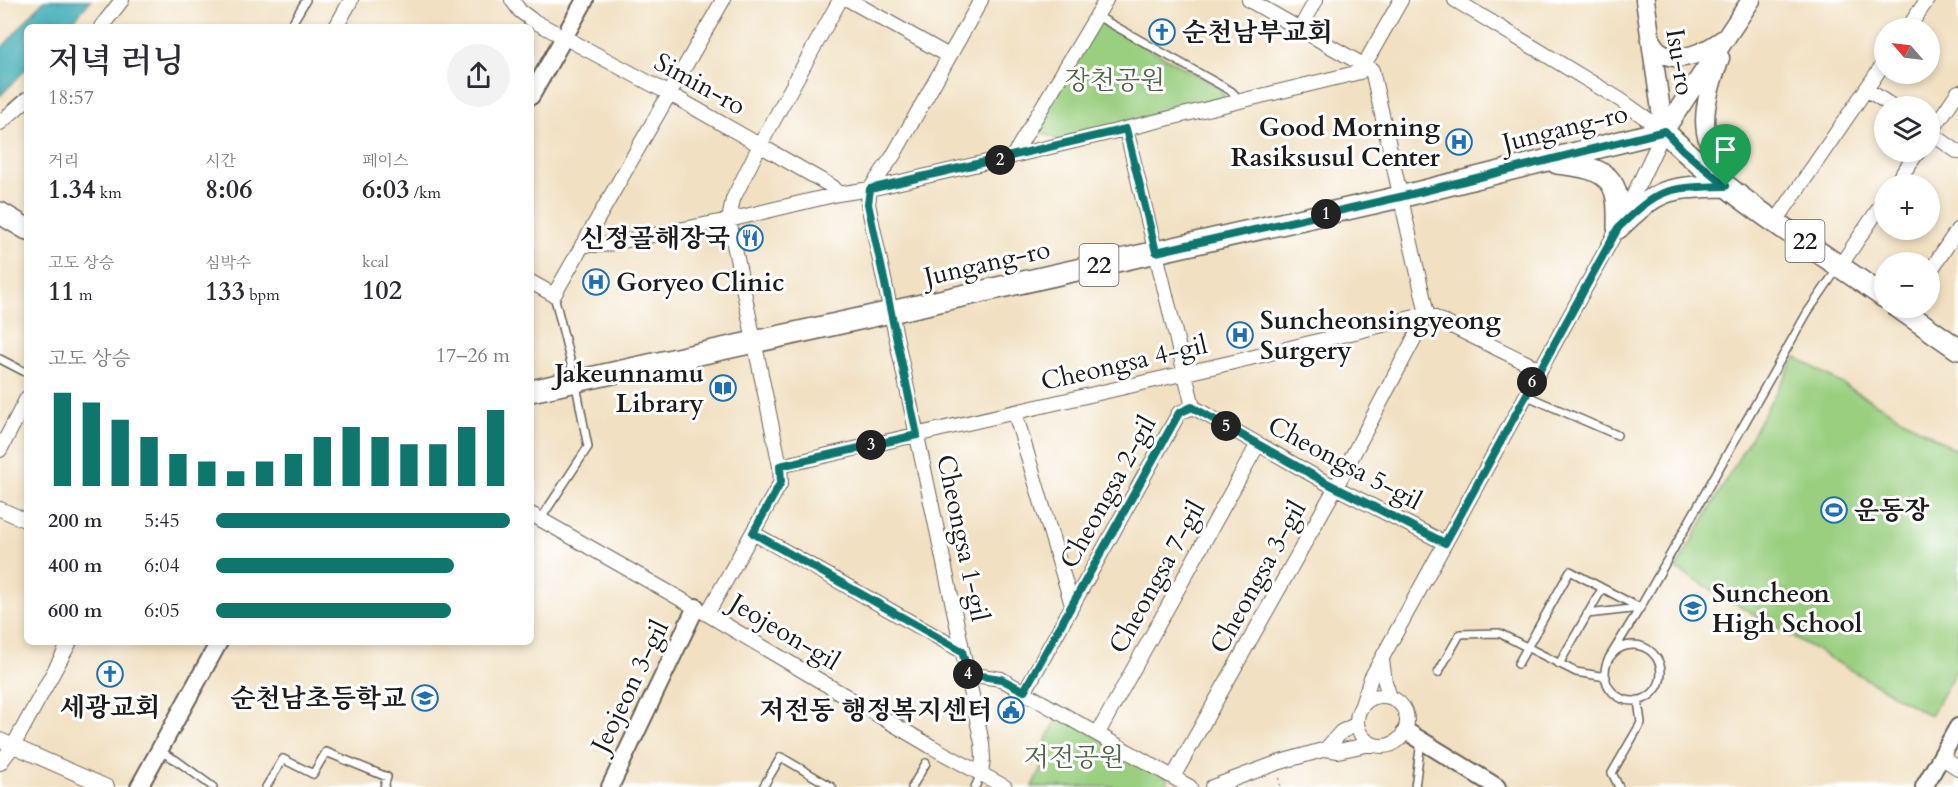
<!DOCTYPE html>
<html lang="ko">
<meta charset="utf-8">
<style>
:root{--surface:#fff;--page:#f2f2f3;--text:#2b2b33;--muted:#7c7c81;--accent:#0f766e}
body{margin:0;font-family:Cardo,"Noto Serif KR",serif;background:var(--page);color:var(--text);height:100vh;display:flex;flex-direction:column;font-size:22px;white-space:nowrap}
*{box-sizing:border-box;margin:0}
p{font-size:20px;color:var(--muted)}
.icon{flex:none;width:33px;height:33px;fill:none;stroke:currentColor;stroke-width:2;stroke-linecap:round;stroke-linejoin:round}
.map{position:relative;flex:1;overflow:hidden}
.panel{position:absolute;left:24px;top:24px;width:510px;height:621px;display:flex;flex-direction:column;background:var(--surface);border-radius:9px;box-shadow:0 3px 9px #0003}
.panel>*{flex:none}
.needle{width:39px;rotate:298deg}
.tools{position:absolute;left:1874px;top:18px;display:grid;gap:12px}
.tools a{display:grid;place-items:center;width:66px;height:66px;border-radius:50%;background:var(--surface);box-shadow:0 3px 9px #0003;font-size:30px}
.pin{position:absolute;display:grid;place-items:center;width:51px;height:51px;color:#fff;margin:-62px -26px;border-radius:50% 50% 50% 0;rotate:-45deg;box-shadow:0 0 6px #0007}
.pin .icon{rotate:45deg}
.km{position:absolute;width:30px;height:30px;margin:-15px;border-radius:50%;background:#222;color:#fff;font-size:16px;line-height:30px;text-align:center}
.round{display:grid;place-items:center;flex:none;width:63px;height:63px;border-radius:32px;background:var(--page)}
.head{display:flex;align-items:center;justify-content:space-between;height:102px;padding:0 24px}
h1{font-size:33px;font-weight:600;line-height:45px}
.metrics{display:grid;grid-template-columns:repeat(3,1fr);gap:9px;height:102px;padding:6px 24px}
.metrics div{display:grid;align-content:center}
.metrics b{font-size:26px;font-weight:600}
.metrics small{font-size:16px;font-weight:400}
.metrics p{font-size:16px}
.chart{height:168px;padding:12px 24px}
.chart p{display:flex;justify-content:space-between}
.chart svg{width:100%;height:108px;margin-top:6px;stroke:var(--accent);stroke-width:6}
ul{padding:0 24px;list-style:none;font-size:20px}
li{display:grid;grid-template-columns:96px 72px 1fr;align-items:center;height:45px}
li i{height:15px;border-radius:8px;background:var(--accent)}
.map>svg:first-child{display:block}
</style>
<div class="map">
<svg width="1958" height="787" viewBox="0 0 1958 787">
<rect width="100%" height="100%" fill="#fff"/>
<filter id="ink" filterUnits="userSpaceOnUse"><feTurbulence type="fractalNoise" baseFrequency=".0167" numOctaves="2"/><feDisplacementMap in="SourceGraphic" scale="12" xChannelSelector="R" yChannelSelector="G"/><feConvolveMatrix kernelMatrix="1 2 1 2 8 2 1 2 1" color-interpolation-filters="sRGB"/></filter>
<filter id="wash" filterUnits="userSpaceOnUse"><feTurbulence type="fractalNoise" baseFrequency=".008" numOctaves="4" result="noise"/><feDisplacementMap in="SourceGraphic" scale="24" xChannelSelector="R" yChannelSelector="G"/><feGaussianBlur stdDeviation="1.35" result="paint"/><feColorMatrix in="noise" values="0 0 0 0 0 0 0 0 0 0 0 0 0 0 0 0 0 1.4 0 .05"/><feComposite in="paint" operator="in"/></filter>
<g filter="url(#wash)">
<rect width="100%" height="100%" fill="#f1e0c1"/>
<path fill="#9acf80" stroke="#5b764e" stroke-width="1.5" d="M1098,20L1220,88L1224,97L1058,140L1036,130Z
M1796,357L1958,451V667L1930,716L1676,569Z
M1059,715L1168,778L1166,787H1032L1044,764L1041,751Z"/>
<path fill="#3aabb3" stroke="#2b6468" stroke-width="1.5" d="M44,0H91L68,27H27V68L0,96V50Z"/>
</g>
<g filter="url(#ink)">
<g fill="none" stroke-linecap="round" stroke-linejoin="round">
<g stroke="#676156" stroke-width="10">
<path id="service" d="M1097,16L1231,91L1241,101
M290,27L306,0
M0,359L27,373
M1525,395L1617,435
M540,520L588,447L575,380L554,295
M1587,614L1640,608
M1605 673a28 28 0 1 1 56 0a28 28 0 1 1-56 0Z
M1609,658L1640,608L1807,313L1838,268
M1518,664L1570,571L1640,608
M1559,664L1602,589
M1438,673L1460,634L1499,633L1576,672L1606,677
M159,751L176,760L213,787
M266,787L283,759L313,774L326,752L387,777L384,787
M763,787L781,757L832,787
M912,787L926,763
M975,787L981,774
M1415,787L1421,741
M1619,787L1612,773L1641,723L1638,700"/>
</g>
<g stroke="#676156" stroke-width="16">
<path id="minor" d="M512,0L520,11L532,20L670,94L833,187L838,194L870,189L1013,156L1360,72L1401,0
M849,0L949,56
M101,27L122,0
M336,27L351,0
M1908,28L1927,0
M1300,29L1316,0
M1866,89L1892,106
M0,123L27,99
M1126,129L1193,407
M1929,132L1958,152
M1929,135L1958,92
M1013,156L1106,0
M1895,184L1918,152
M1776,221L1884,63
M582,245H603L729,220L838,194
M1840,266L1884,201
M1929,273L1958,229
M531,282L554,295L723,0
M1193,407L1325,482L1445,543
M1015,413L1072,605
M0,450L27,398
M780,466L1238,361L1427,314L1539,369
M0,509L27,521
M531,514L707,614L932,747L1005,787
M753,533L962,651
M707,614L781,482L780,466L729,220L733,199L760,145L840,0
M1382,660L1385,682L1390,697
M968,674L1001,679L1190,787
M1025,691L1179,413L1193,407
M1357 721a25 25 0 1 1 50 0a25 25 0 1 1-50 0Z
M1361,708L1371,678L1618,228L1664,131L1619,99L1455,0
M1098,733L1258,444
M0,740L107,787
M1326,749L1341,732L1357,724
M1941,757L1958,768
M0,763L13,746L70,642
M981,774L983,758L982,743L868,204L870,189L893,156L981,0
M1173,777L1336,487L1427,314L1372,70L1249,0
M1212,787L1277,763L1326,749L1338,751L1371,744"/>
</g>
<g stroke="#676156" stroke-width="20">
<path id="tertiary" d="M531,96L585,0
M1406,731L1497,787
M139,787L219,642
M610,787L696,607
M1924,787L1958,727"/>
</g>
<g stroke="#676156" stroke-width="21">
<path id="secondary" d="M1645,0L1664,131
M1650,40C1653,44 1656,49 1659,51C1678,66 1707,51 1722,40
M1720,58C1712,80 1702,109 1706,132C1710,150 1719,169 1726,186
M1664,131L1751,0"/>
</g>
<g stroke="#676156" stroke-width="24">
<path id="primary" d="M1557,163C1579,166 1610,167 1616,194C1619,205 1618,217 1618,228C1661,186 1668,188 1726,186
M0,213L27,229
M1899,308L1958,349
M531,391L891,312L1400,197L1664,131C1728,196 1810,245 1884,297"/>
</g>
<path stroke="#676156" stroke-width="2" stroke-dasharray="1.5 4.5" stroke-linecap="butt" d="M1279,778L1280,787"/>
<use href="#service" stroke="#fff" stroke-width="7"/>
<use href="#minor" stroke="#fff" stroke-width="14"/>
<use href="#tertiary" stroke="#fff" stroke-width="16"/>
<use href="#secondary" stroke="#fff" stroke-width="18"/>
<use href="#primary" stroke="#fff" stroke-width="21"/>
</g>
</g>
<g fill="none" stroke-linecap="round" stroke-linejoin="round" filter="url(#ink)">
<g stroke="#fff" stroke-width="12">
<path id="route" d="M1126,129L1156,252L1400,197L1665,131L1683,150L1726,186C1668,188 1661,186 1618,228L1445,543L1325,482L1192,407L1179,413L1024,691L1001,679L968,674L962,651L753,533L781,482L780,466L917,435L868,204L870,189Z"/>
</g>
<use href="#route" stroke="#0f766e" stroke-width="8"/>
</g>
<defs>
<g id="church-ring" transform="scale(1.35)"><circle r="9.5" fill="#fff" stroke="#1f6fb2" stroke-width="1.5"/><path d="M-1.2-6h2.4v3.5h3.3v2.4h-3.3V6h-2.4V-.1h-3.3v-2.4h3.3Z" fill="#1f6fb2"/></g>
<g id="hospital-ring" transform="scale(1.35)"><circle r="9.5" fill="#fff" stroke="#1f6fb2" stroke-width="1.5"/><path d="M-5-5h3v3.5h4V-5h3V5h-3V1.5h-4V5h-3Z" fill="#1f6fb2"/></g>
<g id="restaurant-ring" transform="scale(1.35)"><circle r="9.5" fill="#fff" stroke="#1f6fb2" stroke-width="1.5"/><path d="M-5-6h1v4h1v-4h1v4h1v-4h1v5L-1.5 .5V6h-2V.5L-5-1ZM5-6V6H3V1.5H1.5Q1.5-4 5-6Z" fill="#1f6fb2"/></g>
<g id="library-ring" transform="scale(1.35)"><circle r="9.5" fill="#fff" stroke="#1f6fb2" stroke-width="1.5"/><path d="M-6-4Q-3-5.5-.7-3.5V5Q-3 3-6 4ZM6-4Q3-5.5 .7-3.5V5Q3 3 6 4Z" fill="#1f6fb2"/></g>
<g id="stadium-ring" transform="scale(1.35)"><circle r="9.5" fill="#fff" stroke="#1f6fb2" stroke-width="1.5"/><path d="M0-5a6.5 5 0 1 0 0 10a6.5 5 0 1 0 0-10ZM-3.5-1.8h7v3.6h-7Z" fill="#1f6fb2"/></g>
<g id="school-ring" transform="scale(1.35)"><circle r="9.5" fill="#fff" stroke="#1f6fb2" stroke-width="1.5"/><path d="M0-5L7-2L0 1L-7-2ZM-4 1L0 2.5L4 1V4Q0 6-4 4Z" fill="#1f6fb2"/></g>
<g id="civic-ring" transform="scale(1.35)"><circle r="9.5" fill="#fff" stroke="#1f6fb2" stroke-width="1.5"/><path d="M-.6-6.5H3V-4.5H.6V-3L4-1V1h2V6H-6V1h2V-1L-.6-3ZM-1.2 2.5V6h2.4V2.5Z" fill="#1f6fb2"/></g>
</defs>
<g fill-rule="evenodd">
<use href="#church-ring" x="1162" y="32"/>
<use href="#hospital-ring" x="1459" y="142"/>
<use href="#restaurant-ring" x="750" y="238"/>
<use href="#hospital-ring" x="596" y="282"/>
<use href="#hospital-ring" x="1240" y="335"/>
<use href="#library-ring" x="723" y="388"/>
<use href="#stadium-ring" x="1834" y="510"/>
<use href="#school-ring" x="1693" y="608"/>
<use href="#church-ring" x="110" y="674"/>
<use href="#school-ring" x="425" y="698"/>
<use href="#civic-ring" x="1011" y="710"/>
</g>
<g text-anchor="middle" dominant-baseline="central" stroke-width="6" stroke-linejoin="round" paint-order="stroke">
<g fill="#fff" stroke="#606060" stroke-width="1.5">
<rect x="1785.5" y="220" width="39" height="42" rx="4.5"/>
<rect x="1079.5" y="244" width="39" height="42" rx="4.5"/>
</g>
<g font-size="24" font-weight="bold" fill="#1c1c1c">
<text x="1805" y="241">22</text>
<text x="1099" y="265">22</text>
</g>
<g font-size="26" font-weight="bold" fill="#1c1c1c" stroke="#fff" text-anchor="start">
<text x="1182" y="32">순천남부교회</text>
<text x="1440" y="127" text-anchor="end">Good Morning<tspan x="1440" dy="30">Rasiksusul Center</tspan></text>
<text x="730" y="238" text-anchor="end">신정골해장국</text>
<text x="616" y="282">Goryeo Clinic</text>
<text x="1260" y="320">Suncheonsingyeong<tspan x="1260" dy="30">Surgery</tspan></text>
<text x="704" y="373" text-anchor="end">Jakeunnamu<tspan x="704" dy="30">Library</tspan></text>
<text x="1854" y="510">운동장</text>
<text x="1712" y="593">Suncheon<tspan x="1712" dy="30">High School</tspan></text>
<text x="406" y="698" text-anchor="end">순천남초등학교</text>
<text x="110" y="707" text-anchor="middle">세광교회</text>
<text x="992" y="710" text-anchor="end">저전동 행정복지센터</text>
</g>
<g font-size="26" fill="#1c1c1c" stroke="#fff">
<text transform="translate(1680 62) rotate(81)">Isu-ro</text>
<text transform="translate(700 84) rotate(29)">Simin-ro</text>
<text transform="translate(1565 128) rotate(-14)">Jungang-ro</text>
<text transform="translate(987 263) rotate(-13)">Jungang-ro</text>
<text transform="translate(1124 363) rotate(-13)">Cheongsa 4-gil</text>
<text transform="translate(1345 463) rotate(28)">Cheongsa 5-gil</text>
<text transform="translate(1108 492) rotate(-61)">Cheongsa 2-gil</text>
<text transform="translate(963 538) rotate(78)">Cheongsa 1-gil</text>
<text transform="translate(1157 577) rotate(-61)">Cheongsa 7-gil</text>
<text transform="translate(1258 577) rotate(-61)">Cheongsa 3-gil</text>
<text transform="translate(785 632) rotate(31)">Jeojeon-gil</text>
<text transform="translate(630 686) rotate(-64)">Jeojeon 3-gil</text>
</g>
<g font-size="26" fill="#4e6444" stroke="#fff">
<text x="1115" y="80">장천공원</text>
<text x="1074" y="757">저전공원</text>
</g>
</g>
</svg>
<div class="tools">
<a><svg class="needle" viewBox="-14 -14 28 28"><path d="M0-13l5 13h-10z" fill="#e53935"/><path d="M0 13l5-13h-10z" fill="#7c7c81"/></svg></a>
<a><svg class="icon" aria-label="layers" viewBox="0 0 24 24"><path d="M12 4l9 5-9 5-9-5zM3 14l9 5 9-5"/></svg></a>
<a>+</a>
<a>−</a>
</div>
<div class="pin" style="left:1726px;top:186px;background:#1e9e55"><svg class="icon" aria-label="arrive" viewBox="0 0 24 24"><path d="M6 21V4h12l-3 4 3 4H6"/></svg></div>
<b class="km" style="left:1326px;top:214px">1</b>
<b class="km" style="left:1000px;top:160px">2</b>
<b class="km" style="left:871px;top:445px">3</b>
<b class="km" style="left:968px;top:674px">4</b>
<b class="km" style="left:1226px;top:426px">5</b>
<b class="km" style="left:1532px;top:382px">6</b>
<section class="panel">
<div class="head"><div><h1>저녁 러닝</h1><p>18:57</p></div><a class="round"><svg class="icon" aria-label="share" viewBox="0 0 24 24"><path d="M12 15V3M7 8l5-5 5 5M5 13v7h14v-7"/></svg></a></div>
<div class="metrics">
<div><p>거리</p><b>1.34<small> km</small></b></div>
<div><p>시간</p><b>8:06</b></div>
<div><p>페이스</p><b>6:03<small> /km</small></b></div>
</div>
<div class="metrics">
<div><p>고도 상승</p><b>11<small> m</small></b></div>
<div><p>심박수</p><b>133<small> bpm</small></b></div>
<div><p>kcal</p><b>102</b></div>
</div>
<div class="chart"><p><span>고도 상승</span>17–26 m</p>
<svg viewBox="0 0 160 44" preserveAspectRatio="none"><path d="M5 44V6M15 44V10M25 44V17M35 44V24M45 44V31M55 44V34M65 44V38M75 44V34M85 44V31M95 44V24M105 44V20M115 44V24M125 44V27M135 44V27M145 44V20M155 44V13"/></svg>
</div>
<ul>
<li><b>200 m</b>5:45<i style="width:100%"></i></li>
<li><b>400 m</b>6:04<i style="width:81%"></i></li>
<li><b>600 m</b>6:05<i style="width:80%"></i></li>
</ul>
</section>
</div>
